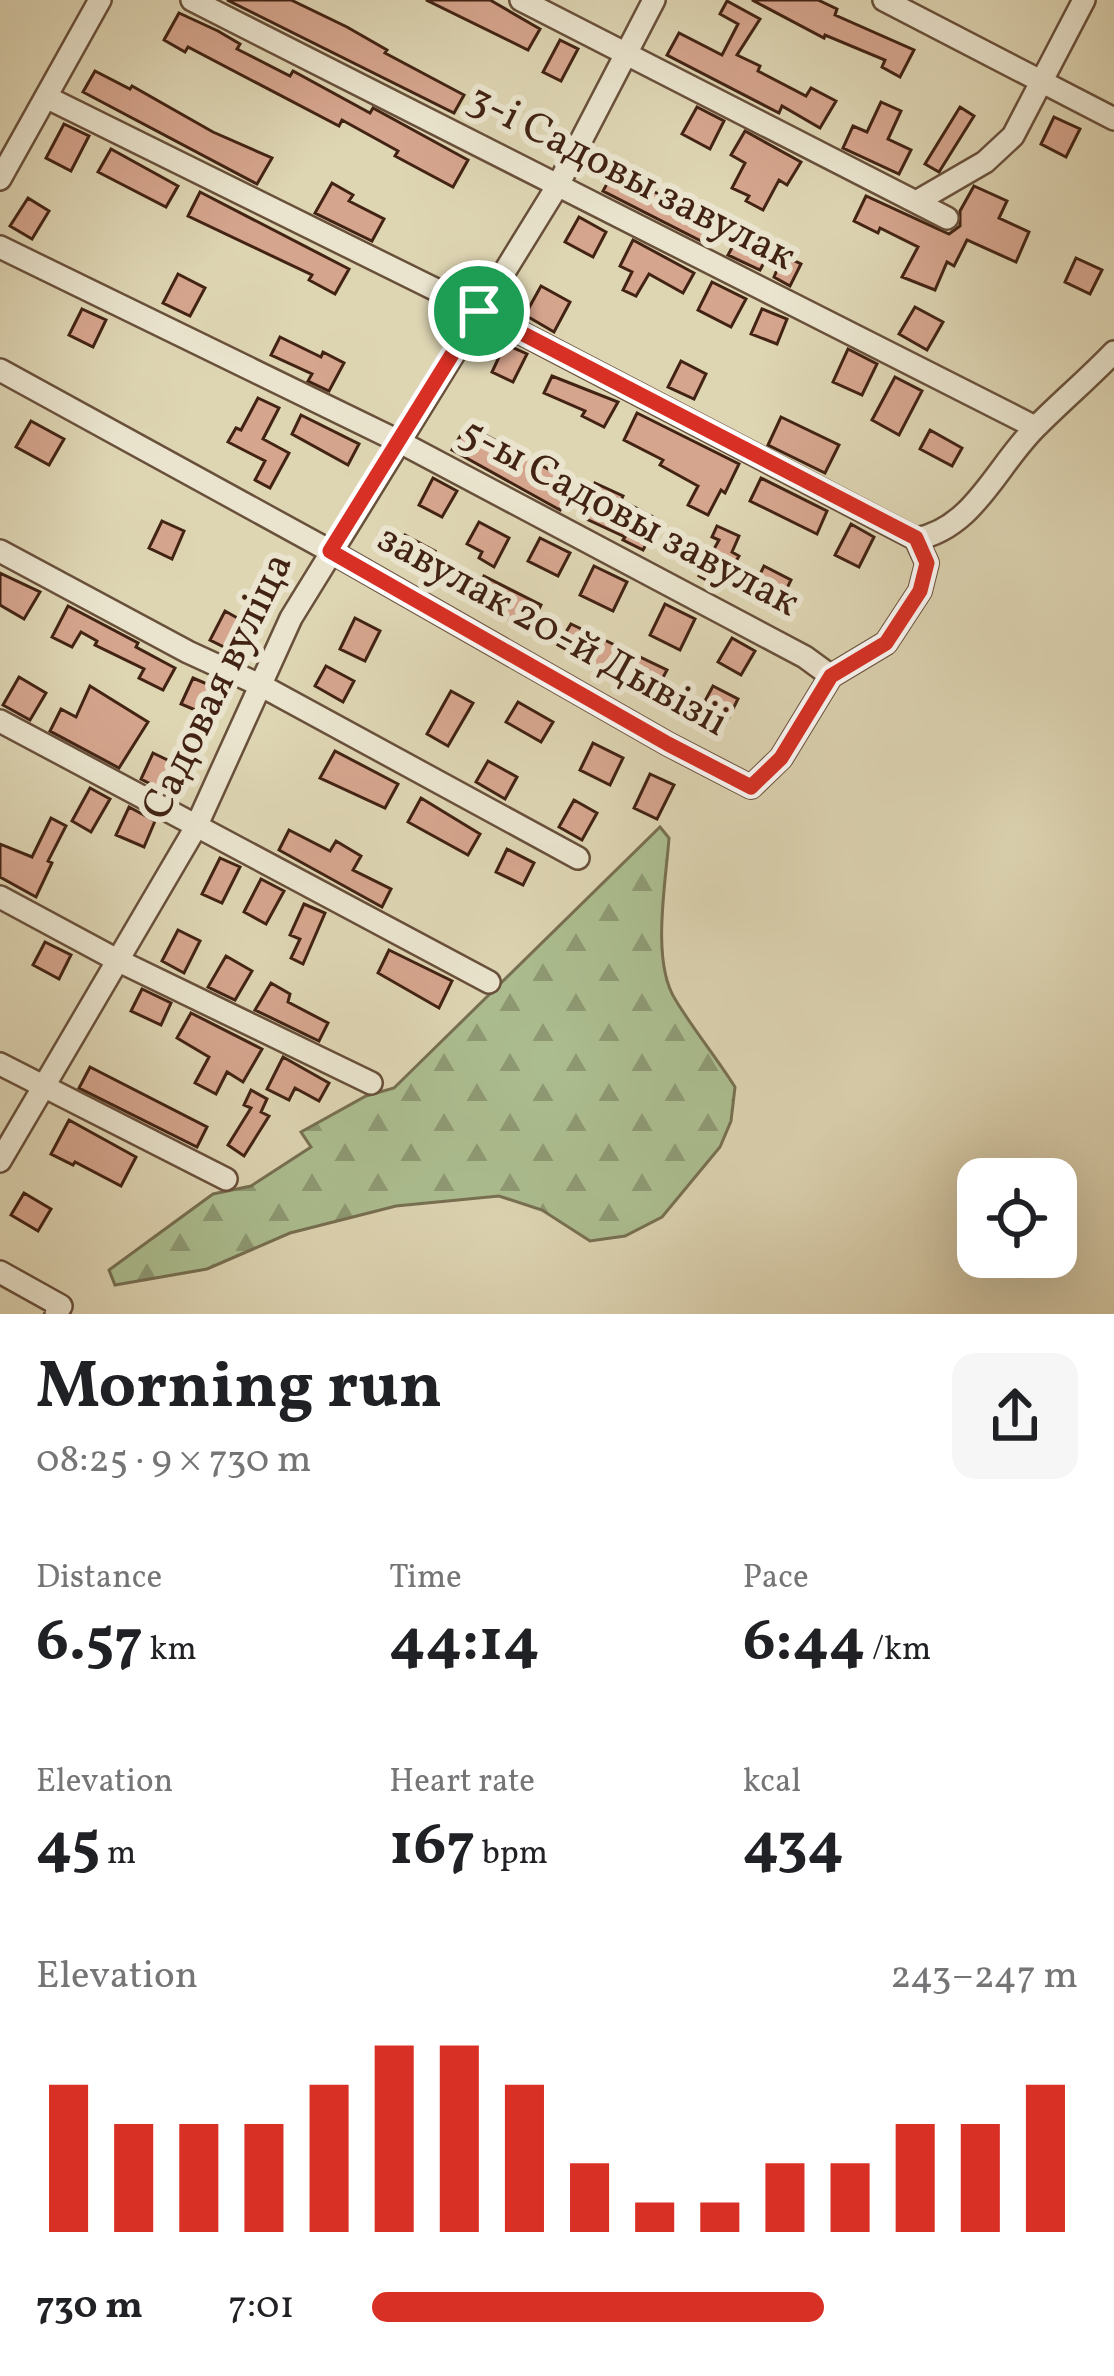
<!DOCTYPE html>
<meta charset="utf-8">
<style>
:root{--surface:#fff;--page:#f6f6f6;--text:#202124;--muted:#757577;--accent:#d93025}
body{margin:0;font-family:Vollkorn,serif;background:var(--page);color:var(--text);height:100vh;display:flex;flex-direction:column;font-size:45px;white-space:nowrap}
*{box-sizing:border-box;margin:0}
p{font-size:39px;color:var(--muted)}
.icon{flex:none;width:66px;height:66px;fill:none;stroke:currentColor;stroke-width:2;stroke-linecap:round;stroke-linejoin:round}
.map{position:relative;height:1314px;overflow:hidden}
.sheet{display:flex;flex-direction:column;background:var(--surface);flex:1}
.sheet>*{flex:none}
.controls{position:absolute;left:957px;top:1158px;display:grid;gap:24px}
.controls a{display:grid;place-items:center;width:120px;height:120px;border-radius:24px;background:var(--surface);box-shadow:0 12px 48px #0002;font-size:60px}
.pin{position:absolute;display:grid;place-items:center;width:102px;height:102px;color:#fff;margin:-51px;border:6px solid #fff;border-radius:50%;box-shadow:0 3px 12px #0007}
.round{display:grid;place-items:center;flex:none;width:126px;height:126px;border-radius:24px;background:var(--page)}
.summary{display:flex;align-items:center;justify-content:space-between;height:204px;padding:0 36px}
h1{font-size:66px;font-weight:700;line-height:90px}
.figures{display:grid;grid-template-columns:repeat(3,1fr);gap:18px;height:204px;padding:12px 36px}
.figures div{display:grid;align-content:center}
.figures b{font-size:60px;font-weight:700}
.figures small{font-size:33px;font-weight:400}
.figures p{font-size:33px}
.chart{height:336px;padding:24px 36px}
.chart p{display:flex;justify-content:space-between}
.chart svg{width:100%;height:216px;margin-top:12px;stroke:var(--accent);stroke-width:6}
ul{padding:0 36px;list-style:none;font-size:39px}
li{display:grid;grid-template-columns:192px 144px 1fr;align-items:center;height:90px}
li i{height:30px;border-radius:15px;background:var(--accent)}
.map>svg:first-child{display:block}
</style>
<div class="map">
<svg width="1114" height="1314" viewBox="0 0 1114 1314">
<defs>
<pattern id="forest-firs" width="22" height="20" patternUnits="userSpaceOnUse" patternTransform="scale(3)"><rect width="22" height="20" fill="#acbe90"/><path d="M5 1l3.5 6h-7zM16 11l3.5 6h-7z" fill="#8e9a74"/></pattern>
</defs>
<rect width="100%" height="100%" fill="#ded5b3"/>
<filter id="stains"><feTurbulence type="fractalNoise" baseFrequency=".00167" numOctaves="4"/><feColorMatrix values="0 0 0 0 .2 0 0 0 0 .09 0 0 0 0 .02 0 0 0 .5 -.17"/></filter>
<radialGradient id="worn" r=".72"><stop offset=".6" stop-color="#630" stop-opacity="0"/><stop offset="1" stop-color="#630" stop-opacity=".3"/></radialGradient>
<path fill="url(#forest-firs)" stroke="#777052" stroke-width="3" d="M660,827L669,838C666,882 651,960 675,999C693,1029 716,1057 735,1087L731,1121L720,1147L662,1217L625,1236L590,1241L542,1210L499,1196L396,1206L290,1233L207,1269L115,1285L109,1270L213,1194L251,1186L311,1147L301,1132L366,1096L394,1088Z"/>
<path fill="#d6a58e" stroke="#422313" stroke-width="3" d="M227,0H291L347,27L387,50L385,53L464,95L454,113Z
M426,0H490L540,29L528,50Z
M752,0H818L837,9L835,15L914,50L900,77L882,67L885,60L825,35L824,38Z
M727,1L760,19L737,55L760,66L758,71L806,96L811,88L836,101L820,128L782,106L779,113L667,55L679,33L722,55L738,24L720,14Z
M179,13L218,31L240,44L237,49L290,76L293,71L370,113L373,108L468,160L453,187L395,156L398,151L342,120L339,126L188,47L185,52L164,40Z
M560,40L578,49L561,81L543,72Z
M95,71L130,89L132,86L213,132L272,158L257,184L83,92Z
M881,102L901,111L888,139L911,150L899,174L843,148L853,126L867,132Z
M697,107L724,121L710,149L682,134Z
M960,107L974,116L939,172L925,164Z
M1054,117L1080,129L1066,157L1041,144Z
M64,124L89,136L71,171L46,158Z
M745,131L801,162L787,185L779,180L763,210L746,201L749,196L732,188L745,163L731,155Z
M111,149L178,186L166,207L98,172Z
M615,169L679,206L675,214L692,223L699,210L718,220L705,243L603,191Z
M332,183L353,195L349,201L384,219L372,241L315,213Z
M974,186L1007,201L999,218L1029,232L1016,262L967,240L954,266L947,262L935,290L902,277L918,247L880,228L878,233L854,221L866,196L949,234L960,226V211Z
M200,192L349,269L335,294L309,280L312,275L188,216Z
M28,198L49,211L32,239L10,226Z
M579,217L606,232L593,257L565,242Z
M742,229L762,240L760,244L801,264L790,286L774,277L779,265L766,259L760,270L728,255Z
M633,240L694,273L683,293L649,274L636,296L623,290L632,272L620,266Z
M1076,258L1102,270L1090,294L1065,282Z
M178,274L205,288L190,316L163,303Z
M712,282L746,299L731,327L698,310Z
M541,286L570,302L554,332L525,315Z
M915,307L943,322L927,350L899,334Z
M82,309L106,320L93,347L69,335Z
M762,309L787,319L777,344L751,334Z
M280,337L321,357L323,352L344,363L329,391L308,381L312,374L271,355Z
M505,344L527,354L513,382L492,372Z
M848,349L877,364L862,395L833,382Z
M681,361L706,374L694,399L668,387Z
M552,376L618,402L604,427L582,416L585,411L544,393Z
M895,377L922,391L899,435L872,420Z
M258,398L279,408L263,439L289,453L270,488L255,480L265,461L228,442L236,428L241,430Z
M637,413L739,464L725,493L721,490L708,515L688,505L698,486L660,465L663,460L624,440Z
M301,415L359,444L348,465L292,434Z
M781,417L839,445L825,473L768,445Z
M31,421L64,439L49,465L16,447Z
M467,425L574,483L560,510L452,450Z
M930,430L962,448L952,466L920,449Z
M433,478L457,491L442,517L419,505Z
M761,478L827,511L817,534L750,501Z
M595,483L623,496L621,500L659,520L643,550L623,540L625,537L580,516Z
M162,521L184,531L172,559L149,548Z
M479,522L509,538L494,567L479,558L482,552L467,544Z
M851,524L874,537L859,567L835,555Z
M717,526L739,536L732,552L739,556L721,588L699,576L719,540L712,537Z
M405,535L435,551L423,572L394,557Z
M540,538L570,553L558,576L528,561Z
M594,566L627,582L613,611L580,595Z
M764,566L791,580L776,611L749,597Z
M0,573L40,592L24,619L0,605Z
M484,576L541,605L529,629L500,615L505,605L477,590Z
M665,604L695,619L680,650L650,635Z
M68,606L138,643L136,647L175,668L163,690L139,678L144,669L95,645L97,641L81,632L72,647L52,637Z
M225,611L248,624L234,652L210,640Z
M355,618L380,631L365,661L340,649Z
M571,624L667,670L650,702L625,689L628,684L558,645Z
M732,638L755,651L741,675L718,662Z
M326,666L354,681L343,702L315,686Z
M19,677L46,693L30,720L3,705Z
M193,678L219,689L207,715L181,704Z
M90,686L148,722L119,768L50,731L61,709L76,717Z
M713,686L738,699L725,725L699,712Z
M451,691L473,703L448,746L427,734Z
M518,702L553,722L541,742L506,722Z
M593,743L623,758L610,785L580,770Z
M335,751L398,784L385,808L320,778Z
M153,753L178,765L166,792L141,779Z
M488,761L517,777L505,799L476,782Z
M650,774L674,785L657,819L634,808Z
M90,788L110,799L91,832L72,821Z
M421,798L480,834L468,855L408,822Z
M574,800L597,813L582,840L559,827Z
M129,807L155,821L144,847L116,835Z
M51,818L66,826L48,861L52,863L36,897L0,877V844L32,857Z
M289,830L330,851L336,841L361,856L353,870L391,889L382,907L279,850Z
M507,849L534,863L523,885L496,872Z
M220,858L240,867L222,903L202,894Z
M261,879L284,891L266,924L244,912Z
M304,904L325,913L303,964L291,958L300,939L290,935Z
M178,930L200,941L184,973L162,961Z
M45,942L71,955L59,979L33,965Z
M389,950L452,981L439,1008L378,973Z
M226,956L252,971L235,1000L208,987Z
M271,983L290,994L288,1002L328,1023L319,1041L255,1010Z
M142,989L171,1003L161,1025L131,1011Z
M191,1013L262,1049L243,1082L227,1072L216,1094L195,1083L209,1057L177,1038Z
M283,1057L329,1083L319,1101L295,1088L289,1100L267,1089Z
M90,1067L207,1127L197,1147L79,1088Z
M251,1090L267,1099L261,1112L269,1116L244,1156L228,1145L251,1108L244,1105Z
M69,1120L136,1157L121,1186L75,1162L73,1165L51,1154Z
M24,1193L51,1209L38,1231L11,1215Z"/>
<g fill="none" stroke-linecap="round" stroke-linejoin="round">
<g stroke="#69503b" stroke-width="26">
<path id="minor" d="M192,0L1035,427
M521,0L947,218
M884,0L1114,119
M46,97L479,311L916,539
M0,179L100,0
M916,202L985,162L1013,136L1084,0
M0,247L398,441L805,657L831,676
M0,370L330,551L668,744L751,787L781,758L831,676L886,643L920,591L927,563L916,539C975,528 997,464 1038,425C1063,400 1089,378 1114,352
M0,551L188,652L262,686L578,858
M0,721L489,982
M0,897L117,960L371,1083
M0,1064L226,1179
M0,1161L196,827L291,618L558,185L654,0
M0,1272L61,1306L56,1314"/>
</g>
<use href="#minor" stroke="#eae4ce" stroke-width="21"/>
</g>
<g fill="none" stroke-linecap="round" stroke-linejoin="round">
<g stroke="#fff" stroke-width="24">
<path id="route" d="M479,311L916,538L927,563L920,591L886,643L831,676L781,758L751,787L668,744L330,551Z"/>
</g>
<use href="#route" stroke="#d93025" stroke-width="15"/>
</g>
<g text-anchor="middle" dominant-baseline="central" stroke-width="12" stroke-linejoin="round" paint-order="stroke">
<g font-size="42" fill="#422313" stroke="#eae4ce">
<text transform="translate(631 179) rotate(27)">3-і Садовы завулак</text>
<text transform="translate(629 519) rotate(28)">5-ы Садовы завулак</text>
<text transform="translate(552 632) rotate(29)">завулак 20-й Дывізіі</text>
<text transform="translate(219 687) rotate(-64)">Садовая вуліца</text>
</g>
</g>
<rect width="100%" height="100%" filter="url(#stains)"/>
<rect width="100%" height="100%" fill="url(#worn)"/>
</svg>
<div class="controls">
<a><svg class="icon" aria-label="locate" viewBox="0 0 24 24"><circle cx="12" cy="12" r="6"/><path d="M12 2v4M12 18v4M2 12h4M18 12h4"/></svg></a>
</div>
<div class="pin" style="left:479px;top:311px;background:#1e9e55"><svg class="icon" aria-label="arrive" viewBox="0 0 24 24"><path d="M6 21V4h12l-3 4 3 4H6"/></svg></div>
</div>
<section class="sheet">
<div class="summary"><div><h1>Morning run</h1><p>08:25 · 9 × 730 m</p></div><a class="round"><svg class="icon" aria-label="share" viewBox="0 0 24 24"><path d="M12 15V3M7 8l5-5 5 5M5 13v7h14v-7"/></svg></a></div>
<div class="figures">
<div><p>Distance</p><b>6.57<small> km</small></b></div>
<div><p>Time</p><b>44:14</b></div>
<div><p>Pace</p><b>6:44<small> /km</small></b></div>
</div>
<div class="figures">
<div><p>Elevation</p><b>45<small> m</small></b></div>
<div><p>Heart rate</p><b>167<small> bpm</small></b></div>
<div><p>kcal</p><b>434</b></div>
</div>
<div class="chart"><p><span>Elevation</span>243–247 m</p>
<svg viewBox="0 0 160 44" preserveAspectRatio="none"><path d="M5 44V14M15 44V22M25 44V22M35 44V22M45 44V14M55 44V6M65 44V6M75 44V14M85 44V30M95 44V38M105 44V38M115 44V30M125 44V30M135 44V22M145 44V22M155 44V14"/></svg>
</div>
<ul>
<li><b>730 m</b>7:01<i style="width:64%"></i></li>
</ul>
</section>
